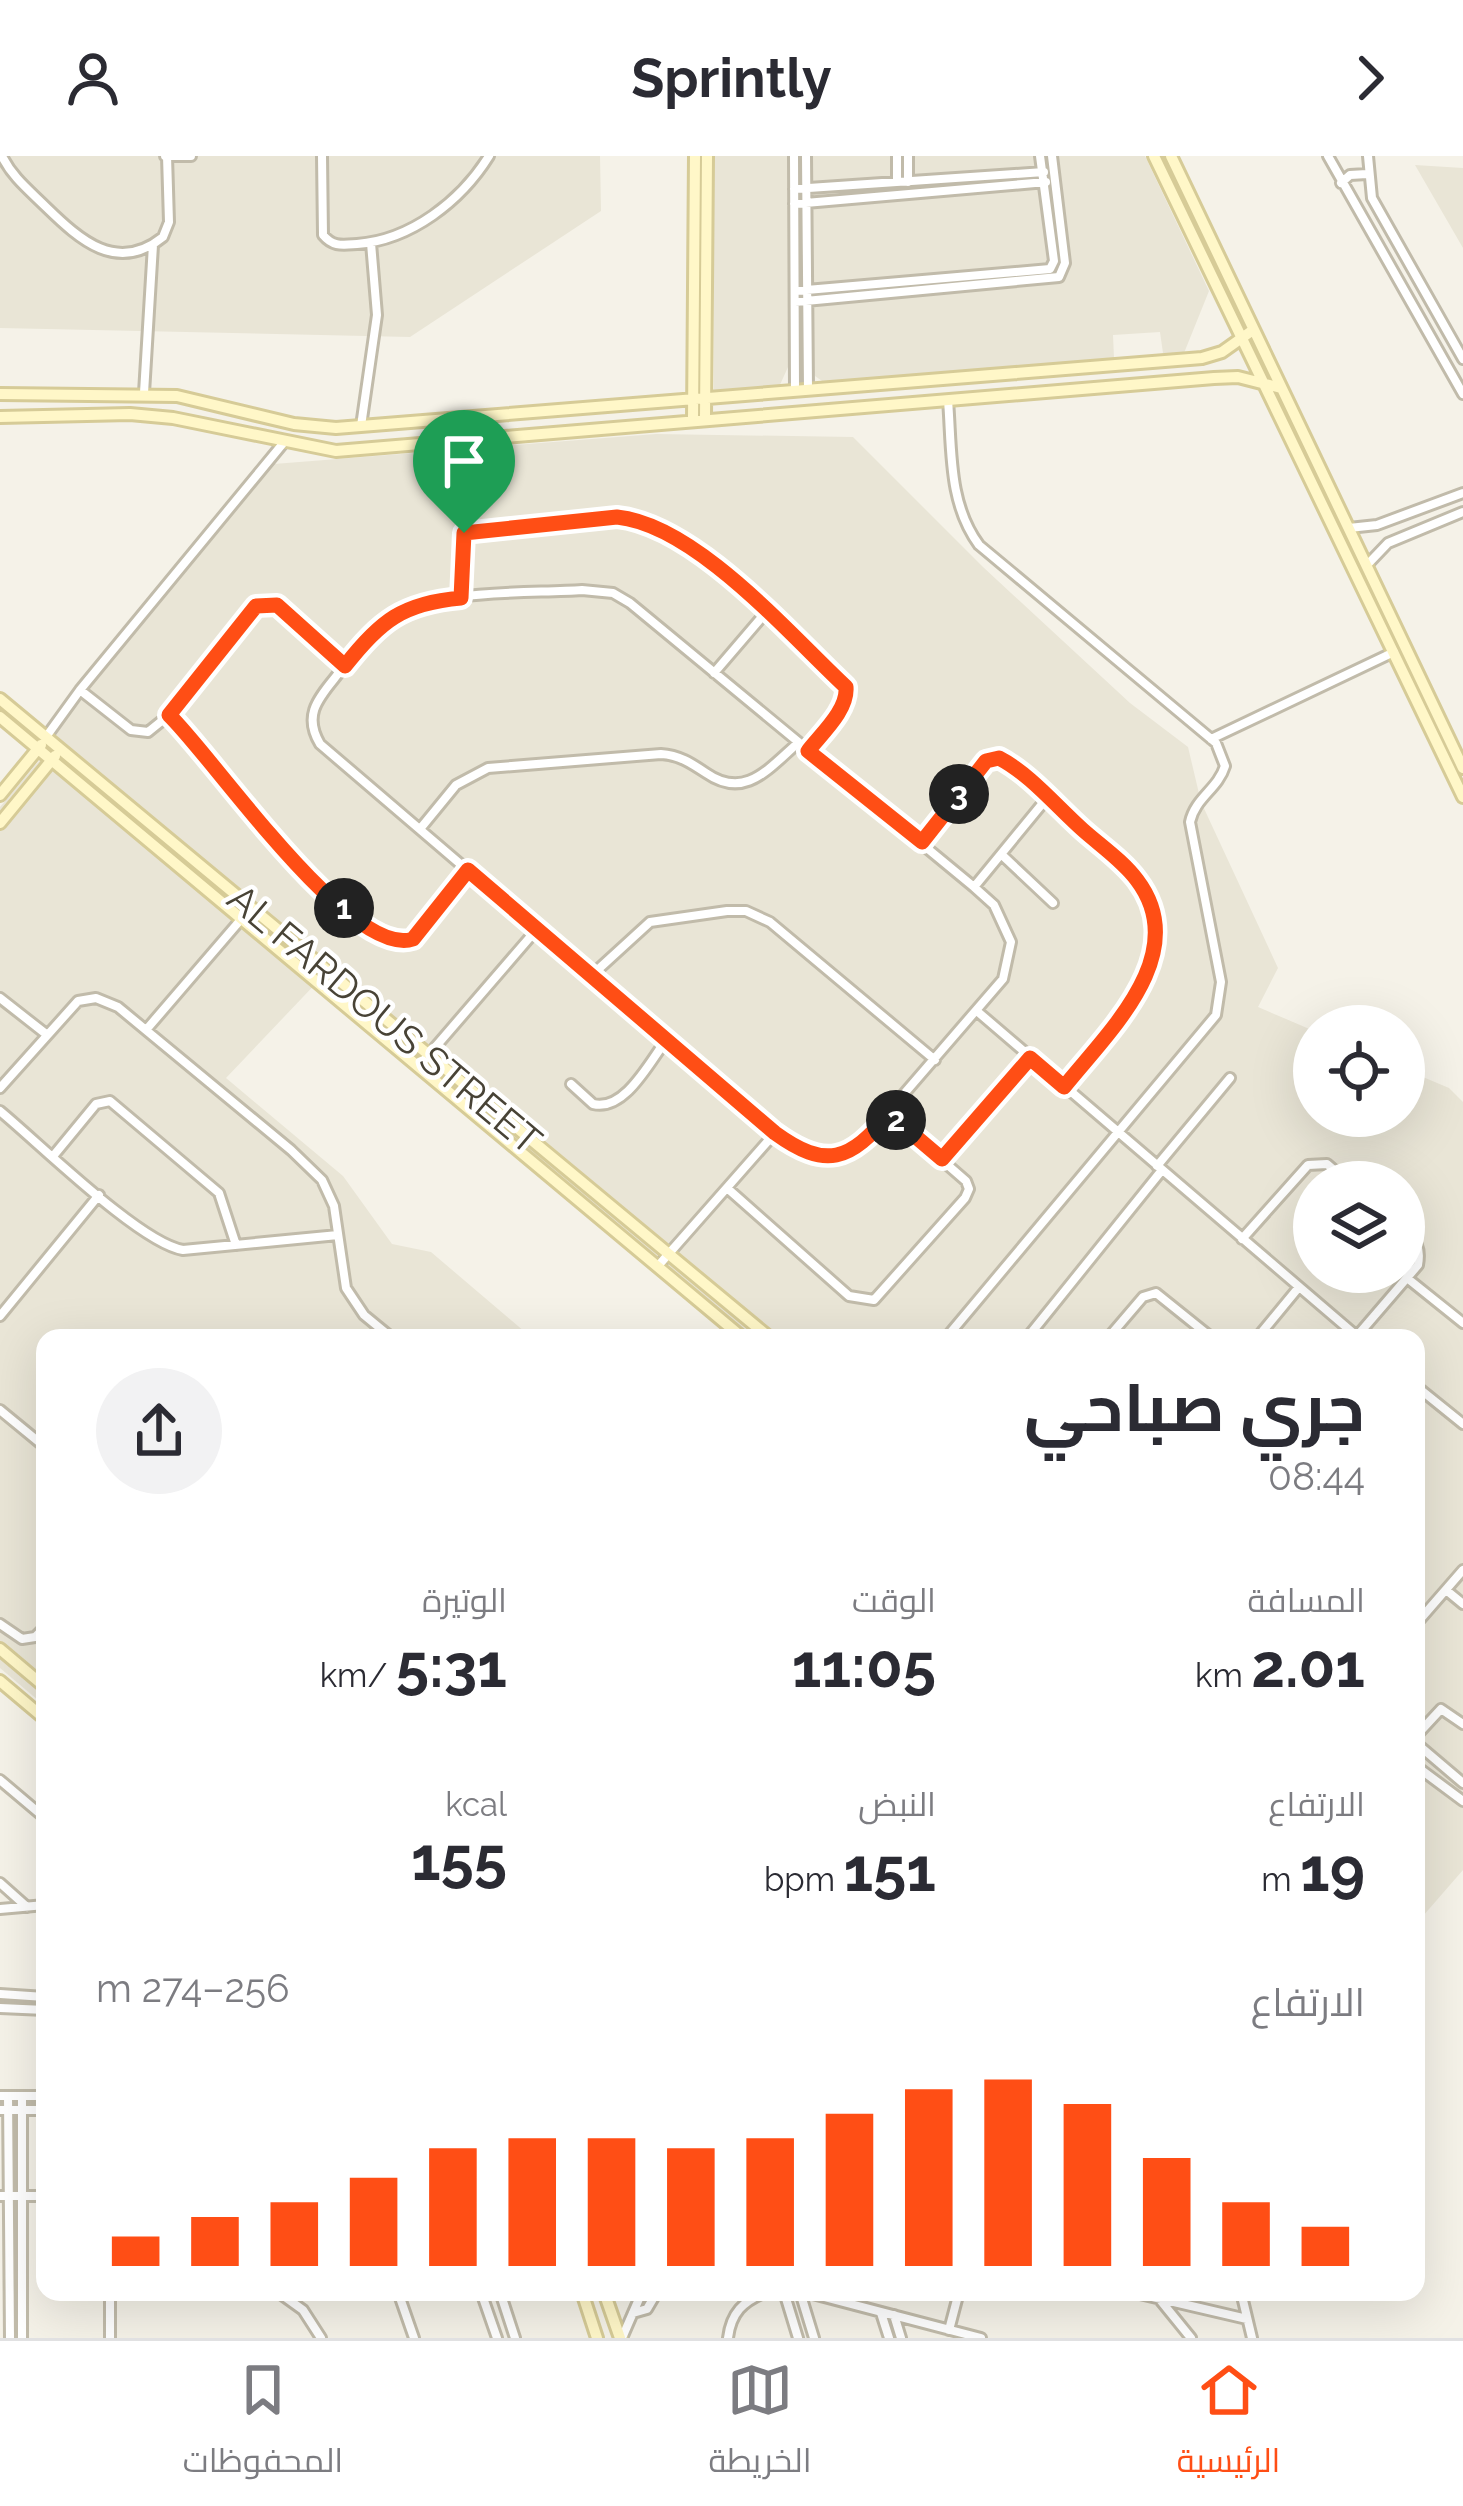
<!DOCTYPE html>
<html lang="ar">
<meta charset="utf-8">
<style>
:root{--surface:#fff;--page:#f2f2f3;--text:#2b2b33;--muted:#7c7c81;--line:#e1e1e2;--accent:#ff4e15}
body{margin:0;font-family:Raleway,Cairo,sans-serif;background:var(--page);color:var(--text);direction:rtl;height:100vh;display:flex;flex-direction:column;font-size:45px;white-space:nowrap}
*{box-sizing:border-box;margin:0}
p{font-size:39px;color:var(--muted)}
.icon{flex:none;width:66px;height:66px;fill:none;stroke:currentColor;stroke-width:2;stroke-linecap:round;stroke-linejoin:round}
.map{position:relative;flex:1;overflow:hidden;direction:ltr}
.sheet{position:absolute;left:36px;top:1173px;width:1389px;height:972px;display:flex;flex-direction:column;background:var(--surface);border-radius:24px;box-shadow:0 12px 48px #0002;direction:rtl}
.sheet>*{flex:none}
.buttons{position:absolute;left:1293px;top:849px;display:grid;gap:24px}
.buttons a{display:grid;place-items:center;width:132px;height:132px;border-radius:50%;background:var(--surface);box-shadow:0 12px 48px #0002;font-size:60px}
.pin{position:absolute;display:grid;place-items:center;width:102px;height:102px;color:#fff;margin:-123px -51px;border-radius:50% 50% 50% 0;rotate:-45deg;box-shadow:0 0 12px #0007}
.pin .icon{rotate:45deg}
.km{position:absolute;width:60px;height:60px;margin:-30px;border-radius:50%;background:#222;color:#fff;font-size:33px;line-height:60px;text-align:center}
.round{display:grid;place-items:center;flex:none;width:126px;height:126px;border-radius:63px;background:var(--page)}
.summary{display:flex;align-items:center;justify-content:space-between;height:204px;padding:0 60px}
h1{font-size:66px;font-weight:700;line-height:90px}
.figures{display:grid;grid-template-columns:repeat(3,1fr);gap:18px;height:204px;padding:12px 60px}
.figures div{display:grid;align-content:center}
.figures b{font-size:60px;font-weight:700}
.figures small{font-size:33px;font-weight:400}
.figures p{font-size:33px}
.chart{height:336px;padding:24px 60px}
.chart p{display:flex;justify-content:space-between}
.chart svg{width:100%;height:216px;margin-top:12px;stroke:var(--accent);stroke-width:6}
header{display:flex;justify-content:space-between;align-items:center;height:156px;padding:0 60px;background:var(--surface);font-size:54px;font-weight:700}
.tab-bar{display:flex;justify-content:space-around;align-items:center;height:168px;border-top:3px solid var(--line);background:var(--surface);font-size:33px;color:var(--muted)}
.tab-bar a{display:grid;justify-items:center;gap:6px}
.tab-bar .active{color:var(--accent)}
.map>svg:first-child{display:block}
</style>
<header><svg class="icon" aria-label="forward" viewBox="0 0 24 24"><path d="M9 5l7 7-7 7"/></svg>Sprintly<svg class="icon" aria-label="person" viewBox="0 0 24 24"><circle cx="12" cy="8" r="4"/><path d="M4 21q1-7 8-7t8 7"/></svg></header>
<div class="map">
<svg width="1463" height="2182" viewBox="0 0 1463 2182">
<rect width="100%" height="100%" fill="#f5f2e8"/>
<path fill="#e9e5d6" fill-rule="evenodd" d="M0,0H600L601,55L410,181L0,172Z
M714,0H1145L1209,135L1184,197H1163L1160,176L1113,179L1114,202L825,227L815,220L812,211H788L779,231L714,235Z
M1415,9L1463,12V92Z
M656,278L853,281L983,411L1130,547L1188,591L1201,646L1278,812L1258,851L1314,875V960H1404V913L1449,932L1463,946V1714L1416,1768V1182H755L322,821L226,922L343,1020L392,1088L431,1096L532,1182H45V1550L0,1512V651L49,593L36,582L261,309ZM1314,1026H1404V1116H1314Z"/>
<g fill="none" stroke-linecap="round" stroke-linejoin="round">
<g stroke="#c1bbaa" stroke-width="14">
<path id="street" d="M2,0C12,21 30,35 46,51C80,84 117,118 163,81L169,66L167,0
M165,0H191
M322,0L323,79C333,91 342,89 357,88C411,84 461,45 489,0
M794,0L795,234
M806,0L808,233
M1328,0L1463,238
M1368,0L1372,42L1463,203
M897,26V0
M908,26V0
M1341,27L1350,19L1367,18
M794,33L1044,16
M794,48L1046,26
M795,135L1050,113L1054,105L1040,0
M795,146L1059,121L1065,107L1052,0
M144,237L153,89
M361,270L377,159L371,87
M1349,372L1377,369L1463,337
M1367,409L1388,387L1463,356
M582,434L613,437L630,447L974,731L994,749L1011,786L1003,823L859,990L844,999L811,1000L775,977L320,588C304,561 316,545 334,523C349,504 363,481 382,467C430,431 525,438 582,434Z
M461,442L464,377L617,361C672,367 729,418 767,455L714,517
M767,455L846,531L843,549L808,595
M80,534L131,574L148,576L169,559L250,457L263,447L276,449L345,510
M169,559C213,601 351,803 413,783L467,714
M46,581L80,534L285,285
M1211,583L1394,496
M420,673L456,629L488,612L661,598C679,599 691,607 706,617C745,644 768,613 798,587
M923,686L980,612L986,605L999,602L1135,720C1189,805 1114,868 1064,931
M1001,698L1053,747
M974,731L1047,642
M592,819L650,766L727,755H746L770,766L935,904
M0,842L46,878
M978,856L1359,1182
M146,874L243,761
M419,910L537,773
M571,928L593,948C625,956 650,905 667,883
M0,932L78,845L96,842L118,851L291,994L322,1024L334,1050L346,1132L364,1159L392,1182
M0,955C39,987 140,1087 183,1094L338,1079
M54,999L96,948L110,945L219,1037L236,1089
M942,1003L1030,902
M1157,1010L1230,922
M727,1032L849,1140L874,1144L965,1042L969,1033L966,1025L889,958
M1242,1083L1308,1009L1327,1008L1348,1026
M658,1110L775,977
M1407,1122L1463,1167
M0,1160L99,1039
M1357,1180L1418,1109C1421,1092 1417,1085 1404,1074
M946,1182L1216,859L1221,826L1190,666C1195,642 1218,633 1225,610L1216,587L979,389C948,347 952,294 948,244
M1027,1182L1162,1014
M1108,1182L1143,1141L1156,1137L1212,1182
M1257,1182L1299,1131
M1416,1230L1463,1268
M0,1254L45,1291
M1446,1434L1463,1448
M0,1468L22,1483L35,1481L45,1471
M1416,1468L1463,1414
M1416,1580L1441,1553L1463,1568
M1416,1587L1463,1627
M1416,1610L1463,1645
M0,1624L45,1662
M0,1727L27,1751
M0,1753L45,1749
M0,1838L45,1841
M0,1852L45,1854
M0,1940H45
M8,1940L10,2182
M22,1940V2182
M0,1954H45
M0,2040H45
M110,2136V2182
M278,2136L303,2154L321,2182
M398,2136L414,2182
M481,2136L497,2182
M500,2136L515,2182
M784,2136L798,2182
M800,2136L814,2182
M805,2136L981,2182
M1131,2136L1247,2163
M1241,2136L1252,2182
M1161,2145L1191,2182
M633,2157L647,2153L657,2136
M881,2157L889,2182
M894,2159L901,2182
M949,2174L959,2136
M622,2182L642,2136
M728,2182C731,2157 743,2145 766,2136"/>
</g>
<g stroke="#d6cb97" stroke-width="16">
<path id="secondary" d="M1154,0L1463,641
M1171,0L1463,612
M0,238L177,240L294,268L336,272L1202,202L1222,196L1253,174
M0,261L130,258L173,262L336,295L1214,222L1238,221L1281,232
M705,262L707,0
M693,264L695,0
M0,543L770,1182
M0,561L743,1182
M0,639L41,589
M0,667L55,600
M0,1493L45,1531
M0,1525L45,1563
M582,2136L597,2182
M604,2136L620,2182"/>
</g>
<use href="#street" stroke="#fff" stroke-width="8"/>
<use href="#secondary" stroke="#fff7c8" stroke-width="10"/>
</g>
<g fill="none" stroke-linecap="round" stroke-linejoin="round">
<g stroke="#fff" stroke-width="24">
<path id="route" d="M617,361C696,369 790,479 846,531C848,554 822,577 808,595L922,686L986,605L999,602C1030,618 1057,651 1083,674C1101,690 1123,705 1137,724C1193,798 1108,876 1064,931L1030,902L942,1003L889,958C850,1005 826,1014 775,977L468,714L413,783C351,804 213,601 169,559L256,450L277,449L345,510C380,465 403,447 461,442L464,377Z"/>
</g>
<use href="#route" stroke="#ff4e15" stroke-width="15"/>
</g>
<g text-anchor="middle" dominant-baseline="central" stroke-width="9" stroke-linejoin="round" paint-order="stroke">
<g font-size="39" fill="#484336" stroke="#fff">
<text transform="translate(385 863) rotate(40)">AL FARDOUS STREET</text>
</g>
</g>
</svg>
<div class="buttons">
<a><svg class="icon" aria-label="locate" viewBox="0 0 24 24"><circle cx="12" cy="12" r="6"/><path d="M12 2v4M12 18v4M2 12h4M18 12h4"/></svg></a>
<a><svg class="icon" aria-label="layers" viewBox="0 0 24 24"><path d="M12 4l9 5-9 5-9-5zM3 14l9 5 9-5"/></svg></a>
</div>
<div class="pin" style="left:464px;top:377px;background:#1e9e55"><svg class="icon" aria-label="arrive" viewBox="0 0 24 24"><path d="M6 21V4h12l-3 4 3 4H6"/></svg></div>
<b class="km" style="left:344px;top:752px">1</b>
<b class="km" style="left:896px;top:964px">2</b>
<b class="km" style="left:959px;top:638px">3</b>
<section class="sheet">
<div class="summary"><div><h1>جري صباحي</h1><p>08:44</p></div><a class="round"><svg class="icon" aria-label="share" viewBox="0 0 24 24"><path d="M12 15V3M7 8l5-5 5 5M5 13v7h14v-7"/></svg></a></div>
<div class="figures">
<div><p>المسافة</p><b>2.01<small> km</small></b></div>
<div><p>الوقت</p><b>11:05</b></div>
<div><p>الوتيرة</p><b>5:31<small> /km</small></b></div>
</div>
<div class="figures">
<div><p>الارتفاع</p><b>19<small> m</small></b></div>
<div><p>النبض</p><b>151<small> bpm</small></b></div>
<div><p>kcal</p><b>155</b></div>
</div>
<div class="chart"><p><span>الارتفاع</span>256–274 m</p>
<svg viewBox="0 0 160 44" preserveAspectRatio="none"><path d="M5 44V38M15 44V34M25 44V31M35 44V26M45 44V20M55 44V18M65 44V18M75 44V20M85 44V18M95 44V13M105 44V8M115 44V6M125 44V11M135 44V22M145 44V31M155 44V36"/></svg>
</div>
</section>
</div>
<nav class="tab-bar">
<a class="active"><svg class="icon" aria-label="home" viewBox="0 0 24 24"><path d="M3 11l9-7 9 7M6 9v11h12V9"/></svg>الرئيسية</a>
<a><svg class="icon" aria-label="map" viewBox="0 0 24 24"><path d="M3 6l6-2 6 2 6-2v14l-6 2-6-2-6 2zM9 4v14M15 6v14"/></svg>الخريطة</a>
<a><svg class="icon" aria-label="saved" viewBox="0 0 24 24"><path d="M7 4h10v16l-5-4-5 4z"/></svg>المحفوظات</a>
</nav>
